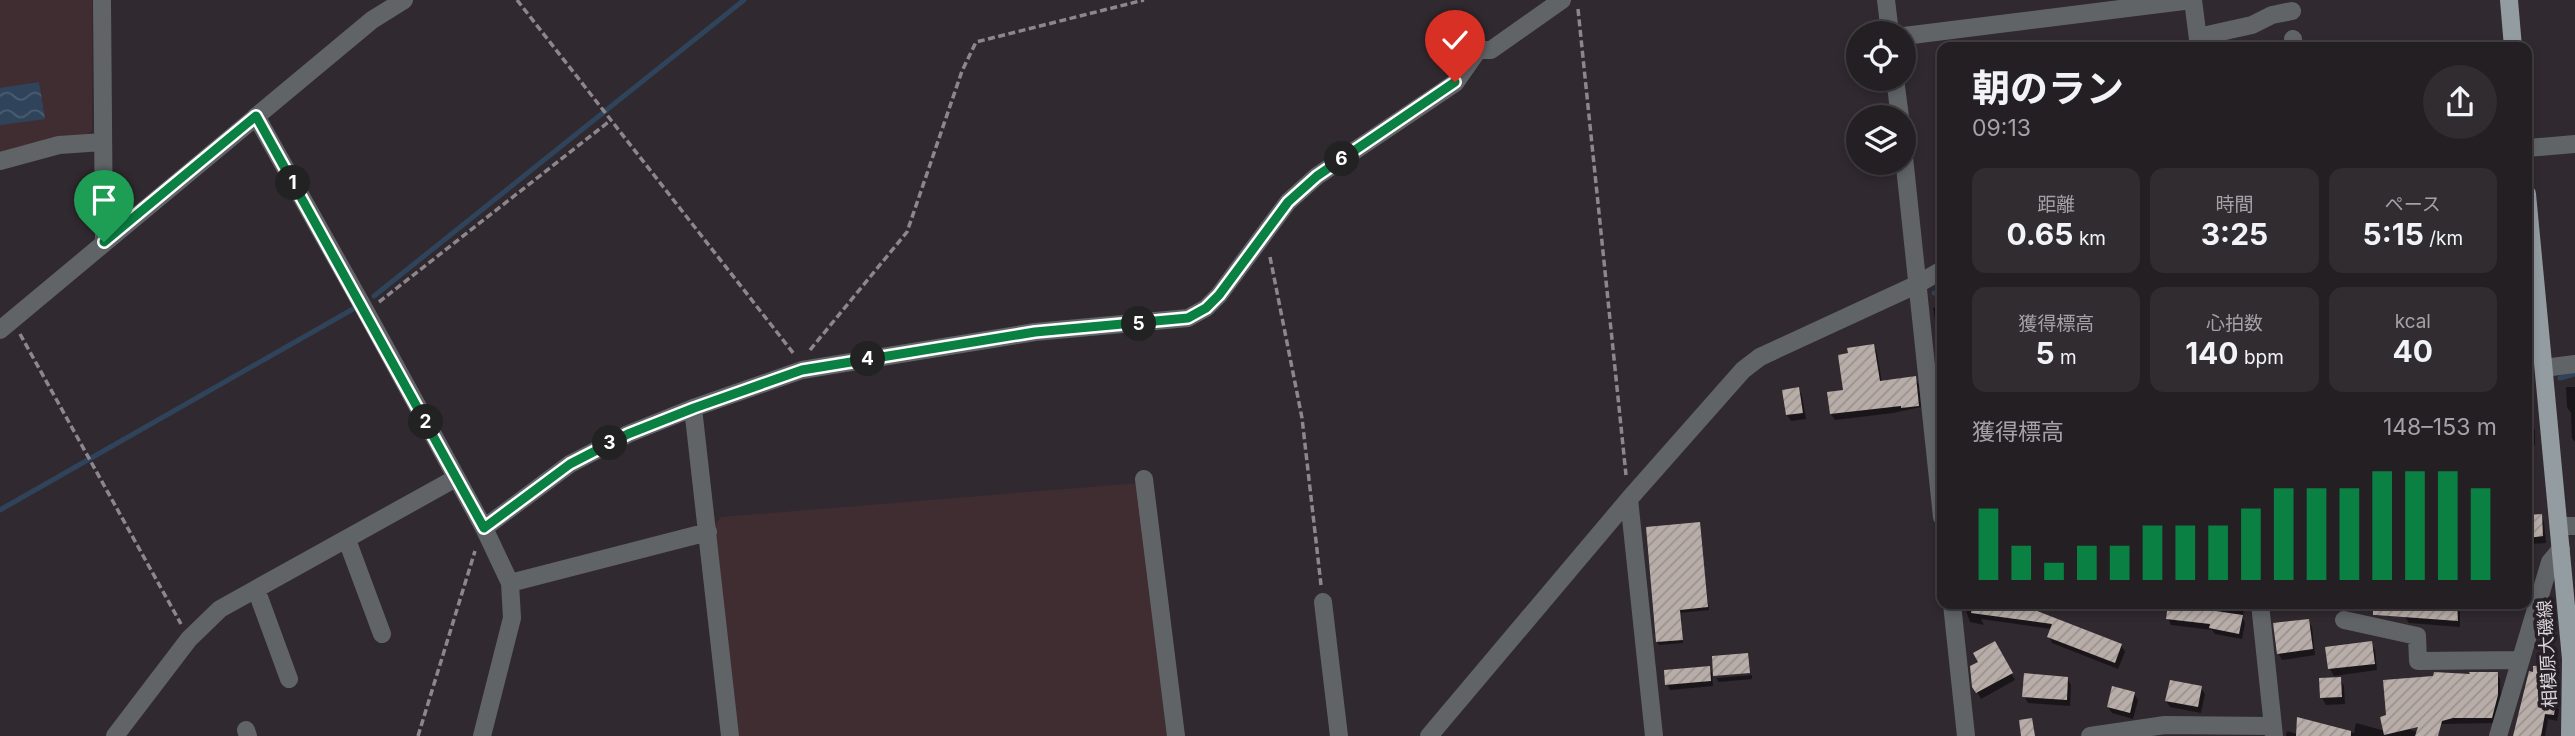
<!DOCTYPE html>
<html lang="ja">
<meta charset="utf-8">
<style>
:root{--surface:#241f23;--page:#302c30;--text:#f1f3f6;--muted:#a3a2a6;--line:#413d41;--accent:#0b8043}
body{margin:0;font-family:Inter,"Noto Sans JP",sans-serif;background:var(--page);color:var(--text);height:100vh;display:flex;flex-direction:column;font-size:26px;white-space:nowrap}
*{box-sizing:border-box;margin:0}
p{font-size:23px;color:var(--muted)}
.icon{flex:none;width:38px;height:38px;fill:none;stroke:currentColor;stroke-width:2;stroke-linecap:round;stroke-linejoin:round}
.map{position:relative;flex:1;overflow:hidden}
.details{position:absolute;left:1937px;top:42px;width:595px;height:567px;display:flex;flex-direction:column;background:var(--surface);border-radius:14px;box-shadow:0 4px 10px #0003,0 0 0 2px var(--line)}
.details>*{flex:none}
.controls{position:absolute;left:1846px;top:21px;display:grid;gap:14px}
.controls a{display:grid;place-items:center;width:70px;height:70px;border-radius:50%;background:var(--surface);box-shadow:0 4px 10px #0003,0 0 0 2px var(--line);font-size:35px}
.pin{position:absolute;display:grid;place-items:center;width:60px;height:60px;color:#fff;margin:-72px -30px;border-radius:50% 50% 50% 0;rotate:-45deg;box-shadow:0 0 7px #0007}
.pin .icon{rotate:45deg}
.km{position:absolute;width:35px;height:35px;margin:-18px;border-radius:50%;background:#222;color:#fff;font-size:19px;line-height:35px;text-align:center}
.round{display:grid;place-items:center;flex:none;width:74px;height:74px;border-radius:37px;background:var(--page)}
.summary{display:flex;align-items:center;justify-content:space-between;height:119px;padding:0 35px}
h1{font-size:38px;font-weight:700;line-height:52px}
.stats{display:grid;grid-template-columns:repeat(3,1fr);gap:10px;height:119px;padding:7px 35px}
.stats div{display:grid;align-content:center;border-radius:14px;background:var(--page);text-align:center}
.stats b{font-size:30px;font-weight:700}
.stats small{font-size:19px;font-weight:400}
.stats p{font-size:19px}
.chart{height:196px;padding:14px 35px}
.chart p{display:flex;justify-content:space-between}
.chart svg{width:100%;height:126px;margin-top:7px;stroke:var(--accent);stroke-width:6}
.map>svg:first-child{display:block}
</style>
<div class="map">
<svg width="2575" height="736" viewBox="0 0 2575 736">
<defs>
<pattern id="water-waves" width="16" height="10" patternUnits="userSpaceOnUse" patternTransform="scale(1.75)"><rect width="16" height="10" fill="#2f445a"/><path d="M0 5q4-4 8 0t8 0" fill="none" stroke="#4c5e71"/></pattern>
<pattern id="building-hatch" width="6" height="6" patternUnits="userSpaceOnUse" patternTransform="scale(1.75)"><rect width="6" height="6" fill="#b8ada8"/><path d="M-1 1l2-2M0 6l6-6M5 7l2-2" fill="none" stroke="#9a928e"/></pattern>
</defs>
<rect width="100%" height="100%" fill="#30292f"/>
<path fill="#402d32" d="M0,0H92V130L86,136L0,154Z
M1140,483L1172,736H738L715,524L721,517Z"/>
<path fill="url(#water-waves)" d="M39,82L45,119L0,125V88Z"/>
<path fill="#0007" d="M1942,307V343L1940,328L1935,321L1933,308Z
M1874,346L1877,353L1882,383L1915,378L1919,385L1921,407L1893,413L1835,420L1831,414Z
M1938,357H1942V394Z
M2566,387H2575V442L2572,438L2571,413L2567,407Z
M1799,389L1802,396L1806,419L1791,421L1787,415Z
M2527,424H2531L2535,430V445H2528L2531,476H2527Z
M2541,515L2544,522L2546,543L2531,544L2534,591H2527V516Z
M1699,524L1709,610L1681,613L1683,643L1659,645L1657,642Z
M1964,604H2037L2035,612L2121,645L2125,652L2118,669L2052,643L2049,637L2052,629L1981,619L1984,625L1970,622Z
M2192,604H2244L2243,619L2245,623L2242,639L2215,634L2212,630L2171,625L2168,618L2191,609Z
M2405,604H2460V627L2409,623L2405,617Z
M2308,621L2312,627L2315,655L2282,660L2278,653Z
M1994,643L2015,680L1981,699L1974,687L1980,662Z
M2371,643L2375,650L2377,670L2334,676L2330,669L2327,648Z
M2555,666L2558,672L2552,702L2559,709L2557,721L2548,719L2545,736H2515Z
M1709,668L1712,673L1713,686L1670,690L1667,684Z
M2497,673L2500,679L2501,702L2495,723L2397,725L2428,736H2286L2287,731L2297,734L2298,719L2354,733L2356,723L2385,731L2471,676Z
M1752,675V679L1719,682L1716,678Z
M2067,678L2071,685L2070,706L2028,703L2024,696Z
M2340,679L2344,686L2345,704L2326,705L2322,698L2321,680Z
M2201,688L2205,694L2201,713L2170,707L2166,701Z
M2134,694L2138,700L2133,719L2112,713L2108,707Z"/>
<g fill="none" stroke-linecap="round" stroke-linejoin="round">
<path stroke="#2f445a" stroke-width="5" d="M1934,293L1942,292
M374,296L744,0
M2527,377H2529
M2560,378L2575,374
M0,510L353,309"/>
</g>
<path fill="url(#building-hatch)" d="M1874,344L1880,381L1916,376L1919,406L1901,408V406L1830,414L1827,392L1843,390L1838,355L1848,353L1847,348Z
M1799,387L1803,413L1786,415L1782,390Z
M2542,514L2543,536L2527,538V515Z
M1700,522L1708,607L1680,610L1683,640L1656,642L1646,527Z
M1972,604H2033L2032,609L2122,644L2115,663L2047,637L2052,624L1971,613Z
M2168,604L2243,615L2239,634L2209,628L2210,624L2166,619Z
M2373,604H2457L2458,621L2376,615H2373Z
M2309,619L2313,649L2277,654L2273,623Z
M2555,623L2556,639L2539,640L2543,624Z
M1995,641L2013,673L1976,693L1972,687L1970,666L1978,662L1973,653Z
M2372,641L2375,664L2328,669L2325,647Z
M1748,653L1750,673L1713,676L1712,656Z
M2556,665L2549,700L2556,701L2554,715L2545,714L2541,736H2513L2529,671L2533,672V666Z
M1710,666L1711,681L1665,685L1664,670Z
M2434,672L2470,674L2469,672H2498V695L2492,718H2453L2442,721L2438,736H2415L2418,727L2384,735L2380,717L2386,715L2383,680L2433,676Z
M2024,673L2068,677L2067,700L2022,697Z
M2341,677L2342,697L2320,698L2319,678Z
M2170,680L2202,686L2198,707L2165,701Z
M2112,686L2135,692L2130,713L2107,707Z
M2297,717L2351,731V736H2296Z
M2032,718L2035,736H2021L2019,720Z"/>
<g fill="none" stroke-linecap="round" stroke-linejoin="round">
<path stroke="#8c878c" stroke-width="3.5" stroke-dasharray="7 3.5" stroke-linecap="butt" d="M517,0L794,354
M1578,9L1626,475
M1270,257L1302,418L1321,585
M379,302L611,120
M20,334L181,624
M810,350L907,232L962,71L976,42L1144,0
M418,736L475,551"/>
<path stroke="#606467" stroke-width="18" d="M102,0L104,242
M1886,0L1890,33
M2193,0L2199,47
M1904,36L2192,0
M2198,37L2252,25L2272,15L2292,11
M2293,39L2294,47
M1895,79L1900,117
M256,116L366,312L484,528L510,583L512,618L482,736
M2527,148L2575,144
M1904,157L1942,517
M0,161L59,145L103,142
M0,330L372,20L404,0
M2544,368L2575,364
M693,408L730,736
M1144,479L1176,736
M1629,499L1654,736
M2559,526H2575
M484,528L570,464L628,434L693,408L802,370L1035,332L1188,318L1206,308L1219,295L1288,202L1317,176L1455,83L1478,50H1491L1562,0
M347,540L382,634
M510,583L708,532
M256,589L289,679
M1323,602L1339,736
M1952,604L1966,736
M2260,604L2274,736
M2344,620L2417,636L2418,661L2521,660
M246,730L248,736
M115,736L189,639L220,609L456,478
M1429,736L1629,499L1743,370L1760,357L1918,284L1942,270
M2090,736L2165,725L2273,726
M2498,736L2550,562L2561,549"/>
<path stroke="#939ca1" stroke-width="18" d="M2509,0L2513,47
M2527,194L2571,659L2570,736"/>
</g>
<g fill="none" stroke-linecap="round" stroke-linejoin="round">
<g stroke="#fff" stroke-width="14">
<path id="route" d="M104,242L256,116L484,528L570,464L628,434L694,408L802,370L1035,332L1188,318L1206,308L1219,295L1288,202L1317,176L1455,82"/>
</g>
<use href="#route" stroke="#0b8043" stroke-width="9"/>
</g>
<g text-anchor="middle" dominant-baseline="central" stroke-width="7" stroke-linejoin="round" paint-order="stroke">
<g font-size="18" fill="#d8d4d8" stroke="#261f25">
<text transform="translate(2547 654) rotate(-93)">相模原大磯線</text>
</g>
</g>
</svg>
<div class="controls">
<a><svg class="icon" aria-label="locate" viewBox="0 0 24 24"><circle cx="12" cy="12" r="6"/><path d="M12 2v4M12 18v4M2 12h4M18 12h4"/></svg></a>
<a><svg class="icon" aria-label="layers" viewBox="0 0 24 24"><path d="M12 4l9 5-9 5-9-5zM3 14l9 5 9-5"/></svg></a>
</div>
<div class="pin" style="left:104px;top:242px;background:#1e9e55"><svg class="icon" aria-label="arrive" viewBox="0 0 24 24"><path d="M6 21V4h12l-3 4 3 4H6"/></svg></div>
<div class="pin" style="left:1455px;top:82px;background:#d93025"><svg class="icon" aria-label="check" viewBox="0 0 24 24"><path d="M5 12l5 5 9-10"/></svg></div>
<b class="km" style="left:293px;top:183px">1</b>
<b class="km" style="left:426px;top:422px">2</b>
<b class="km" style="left:610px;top:443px">3</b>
<b class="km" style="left:868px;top:359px">4</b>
<b class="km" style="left:1139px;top:324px">5</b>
<b class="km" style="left:1342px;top:159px">6</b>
<section class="details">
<div class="summary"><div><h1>朝のラン</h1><p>09:13</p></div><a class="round"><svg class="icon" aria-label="share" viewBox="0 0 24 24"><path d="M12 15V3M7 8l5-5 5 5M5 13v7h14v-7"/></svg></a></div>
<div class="stats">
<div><p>距離</p><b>0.65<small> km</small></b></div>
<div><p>時間</p><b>3:25</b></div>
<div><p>ペース</p><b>5:15<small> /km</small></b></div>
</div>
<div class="stats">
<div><p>獲得標高</p><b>5<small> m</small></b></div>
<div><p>心拍数</p><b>140<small> bpm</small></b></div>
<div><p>kcal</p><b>40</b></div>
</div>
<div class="chart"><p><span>獲得標高</span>148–153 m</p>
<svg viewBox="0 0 160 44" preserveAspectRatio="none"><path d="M5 44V19M15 44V32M25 44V38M35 44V32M45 44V32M55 44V25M65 44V25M75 44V25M85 44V19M95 44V12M105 44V12M115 44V12M125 44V6M135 44V6M145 44V6M155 44V12"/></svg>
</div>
</section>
</div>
